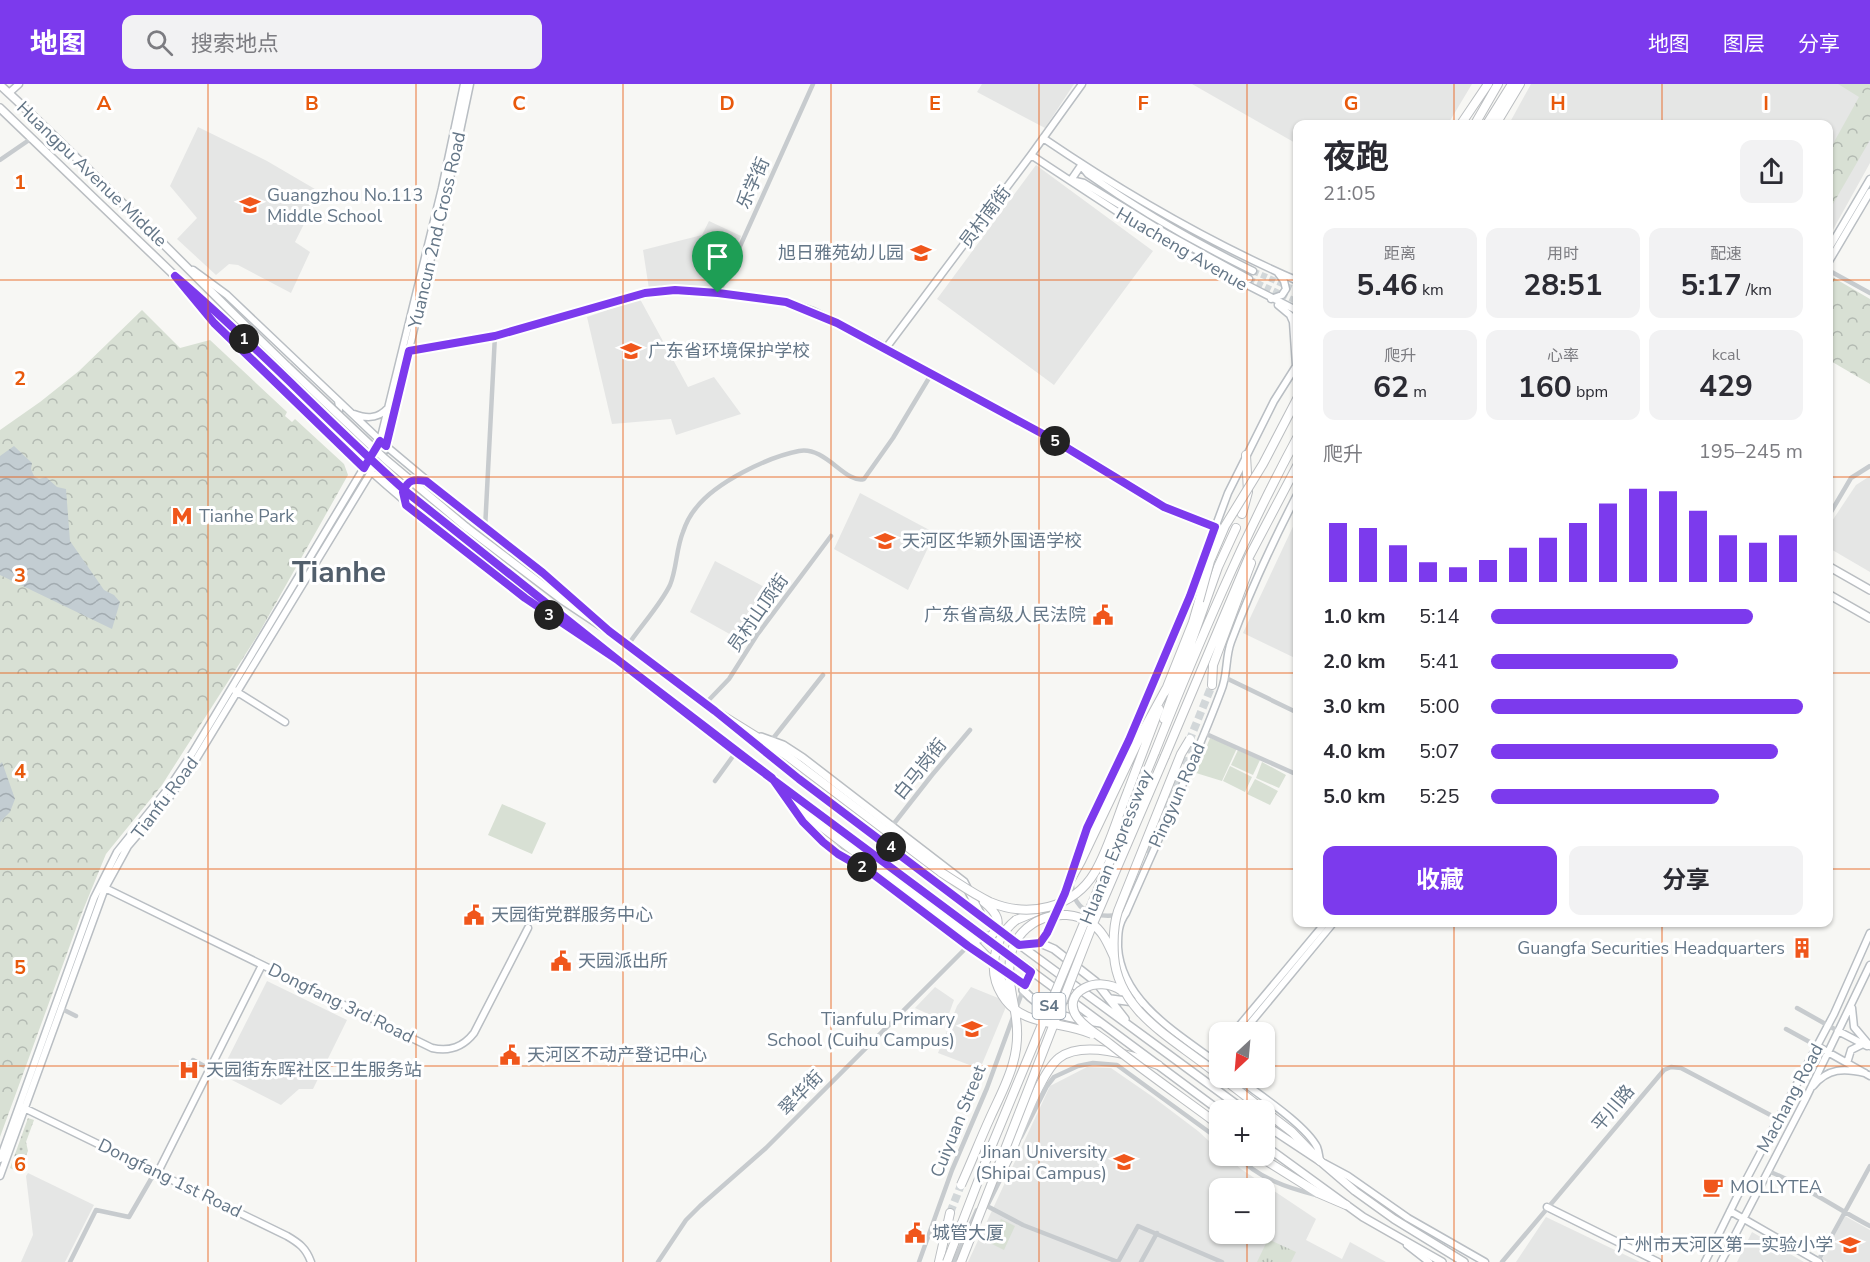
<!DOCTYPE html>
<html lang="zh">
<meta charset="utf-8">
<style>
:root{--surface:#fff;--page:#f2f2f3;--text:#2b2b33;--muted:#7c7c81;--accent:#7c3aed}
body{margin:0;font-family:"Nunito Sans","Noto Sans SC",sans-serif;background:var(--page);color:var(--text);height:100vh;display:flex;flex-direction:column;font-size:22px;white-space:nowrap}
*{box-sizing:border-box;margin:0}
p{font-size:20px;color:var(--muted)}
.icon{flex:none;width:33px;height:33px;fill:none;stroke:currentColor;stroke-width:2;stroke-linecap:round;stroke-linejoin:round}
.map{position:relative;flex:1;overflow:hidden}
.panel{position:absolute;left:1293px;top:36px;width:540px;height:807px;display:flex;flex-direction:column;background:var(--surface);border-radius:12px;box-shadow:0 2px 4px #0004}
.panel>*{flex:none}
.needle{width:39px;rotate:206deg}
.buttons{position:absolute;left:1209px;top:938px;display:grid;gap:12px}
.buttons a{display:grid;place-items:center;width:66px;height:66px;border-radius:12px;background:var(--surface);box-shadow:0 2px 4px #0004;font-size:30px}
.pin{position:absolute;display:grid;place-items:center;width:51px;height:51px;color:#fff;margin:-62px -26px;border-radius:50% 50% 50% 0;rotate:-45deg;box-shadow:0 0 6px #0007}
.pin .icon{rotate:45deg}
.km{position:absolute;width:30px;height:30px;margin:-15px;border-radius:50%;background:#222;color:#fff;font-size:16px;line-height:30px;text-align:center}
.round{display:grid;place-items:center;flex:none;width:63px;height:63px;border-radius:12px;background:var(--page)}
.headline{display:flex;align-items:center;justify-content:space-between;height:102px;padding:0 30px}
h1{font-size:33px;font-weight:700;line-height:45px}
.figures{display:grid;grid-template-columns:repeat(3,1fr);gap:9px;height:102px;padding:6px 30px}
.figures div{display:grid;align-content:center;border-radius:12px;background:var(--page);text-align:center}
.figures b{font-size:30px;font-weight:700}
.figures small{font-size:16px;font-weight:400}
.figures p{font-size:16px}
.chart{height:168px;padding:12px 30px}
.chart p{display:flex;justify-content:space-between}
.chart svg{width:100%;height:108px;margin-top:6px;stroke:var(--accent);stroke-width:6}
.action{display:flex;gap:12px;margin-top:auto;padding:12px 30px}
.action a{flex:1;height:69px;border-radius:12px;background:var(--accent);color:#fff;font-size:24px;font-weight:700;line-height:69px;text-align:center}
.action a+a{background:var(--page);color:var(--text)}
ul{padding:0 30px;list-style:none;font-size:20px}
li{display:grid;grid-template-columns:96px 72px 1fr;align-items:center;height:45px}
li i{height:15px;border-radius:8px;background:var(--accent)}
header{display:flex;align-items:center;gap:36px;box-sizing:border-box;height:84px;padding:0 30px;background:var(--accent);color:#fff}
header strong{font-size:28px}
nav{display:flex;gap:33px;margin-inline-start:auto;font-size:21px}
.search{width:420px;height:54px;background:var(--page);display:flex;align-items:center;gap:15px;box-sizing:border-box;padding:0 21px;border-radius:12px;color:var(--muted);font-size:22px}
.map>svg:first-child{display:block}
</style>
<header>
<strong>地图</strong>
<div class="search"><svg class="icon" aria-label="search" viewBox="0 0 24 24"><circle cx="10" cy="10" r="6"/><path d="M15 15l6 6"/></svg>搜索地点</div>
<nav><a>地图</a><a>图层</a><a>分享</a></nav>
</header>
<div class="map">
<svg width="1870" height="1178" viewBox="0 0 1870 1178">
<defs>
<pattern id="grass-tufts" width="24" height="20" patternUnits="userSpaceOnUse" patternTransform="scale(1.5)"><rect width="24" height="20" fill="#d8e0d4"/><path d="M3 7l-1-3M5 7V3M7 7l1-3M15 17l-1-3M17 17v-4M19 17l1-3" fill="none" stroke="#b3bab2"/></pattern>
<pattern id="forest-crowns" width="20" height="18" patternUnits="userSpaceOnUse" patternTransform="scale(1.5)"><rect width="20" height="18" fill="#d8e0d4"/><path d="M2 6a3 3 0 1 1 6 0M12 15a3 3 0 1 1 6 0" fill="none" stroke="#b3bab2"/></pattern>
<pattern id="garden-dots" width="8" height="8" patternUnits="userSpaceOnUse" patternTransform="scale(1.5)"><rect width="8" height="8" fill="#d8e0d4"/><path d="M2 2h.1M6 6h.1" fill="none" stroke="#b3bab2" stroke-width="1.8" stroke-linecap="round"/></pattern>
<pattern id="water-waves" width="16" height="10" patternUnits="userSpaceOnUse" patternTransform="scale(1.5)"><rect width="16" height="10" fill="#c3cdd2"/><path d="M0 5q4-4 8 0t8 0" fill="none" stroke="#a2abb0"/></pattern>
</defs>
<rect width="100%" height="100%" fill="#f7f7f4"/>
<path fill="#e5e6e5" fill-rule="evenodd" d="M982,0H1074L1045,44L977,8Z
M1192,0H1472L1448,40H1298L1297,60Z
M1531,0H1870V79L1829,153L1828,40H1509Z
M198,43L267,77L320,108L295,158L310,168L291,209L238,181L229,180L216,191L177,155L197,134L170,102Z
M1036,81L1153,167L1054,301L937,215Z
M709,137L741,152L718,204L649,205L643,166L702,151Z
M640,215L688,303L714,293L741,330L676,351L671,335L612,340L587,233Z
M1870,392V488L1829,464L1828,443L1856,401Z
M860,409L935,449L908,506L834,465Z
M1297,434V575L1243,549Z
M715,477L770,506L735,553L690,528Z
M267,897L347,936L313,1005H299L281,1021L220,990Z
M935,903L954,916L946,938L915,924Z
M971,903L1008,918L980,985L938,969L957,922Z
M1087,983L1111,984L1153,1013L1198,1047L1219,1066L1220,1071H1225L1241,1085L1316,1135L1306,1156L1342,1175L1350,1158L1386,1178H968L1050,1002ZM1220,1104H1264V1149H1220Z
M28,1089L94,1121L65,1178H21L33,1151L26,1092Z
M1845,1132L1870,1146V1178H1827L1822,1175Z
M1546,1133L1640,1178H1516Z
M1752,1148L1804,1178H1737Z"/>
<path fill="url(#grass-tufts)" d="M1268,1155L1296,1168L1291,1178H1257Z"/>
<path fill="url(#forest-crowns)" d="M1838,0H1870V56L1829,127V67L1859,13Z
M1829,191L1870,215V300L1829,276Z
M142,226L180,264L210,256L287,328L285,332L292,338L295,335L344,380L348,391L259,549L162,701L106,770L81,831L0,1053V346L40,318L79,287Z"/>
<path fill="url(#garden-dots)" d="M28,1034L34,1036L26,1058L28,1067L19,1088L10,1084Z"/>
<path fill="#d8e0d4" d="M1210,654L1237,664L1222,697L1196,689Z
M1238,666L1260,676L1253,691L1231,681Z
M1262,678L1286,691L1279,704L1256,694Z
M1230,682L1252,693L1245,708L1223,697Z
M1255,695L1278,707L1270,721L1247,710Z
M502,720L546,739L532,770L488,751Z
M1001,1135L1015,1142L1004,1166L990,1159Z"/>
<path fill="url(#water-waves)" d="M14,362L32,379L31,385L34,392L39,395L46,393L57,403L66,405L70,457L104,506L114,511L120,518L112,545L0,491V372Z
M2,678L15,715L10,728L0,738V680Z"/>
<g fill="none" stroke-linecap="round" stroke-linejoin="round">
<path stroke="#d2d7d9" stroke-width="6" stroke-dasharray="6 3" stroke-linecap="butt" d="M1253,187L1298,207
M1249,195L1298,218"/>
<path stroke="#d2d7d9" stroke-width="8" stroke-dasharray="8 4" stroke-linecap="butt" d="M1149,770L1188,669L1190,655L1212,601
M950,1129L961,1101"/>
<g stroke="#b9bec3" stroke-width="9">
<path id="secondary" d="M9,9L19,0
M1043,54C1124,109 1208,158 1298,197
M1031,71L1165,159L1298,227
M1082,80L1071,96L1084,99L1167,150L1249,195
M1082,81L1083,84L1088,90C1140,127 1196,159 1253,187
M1828,166L1870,95
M1828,179L1870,108
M193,186L227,211L386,362L485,445L543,489L597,536
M181,200C218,248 264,289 308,330C398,415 491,493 595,561
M1271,215L1282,211L1286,205L1284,197L1278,189
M1278,221L1290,231L1293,238L1296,282
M886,264L1031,71L1082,0
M409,267L495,251L608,219L662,206L724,209L786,218L813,227L875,258L1097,381L1164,423L1215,443
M354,330C367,335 378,335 388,324
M317,339C334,343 342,333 338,317
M405,418L403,407C408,396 414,395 426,397
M234,606L285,638
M103,803L432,964C450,968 463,963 474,949L528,844
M1040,859L1048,849L1065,809L1087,744L1129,656L1190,511L1228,409L1274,317L1298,279
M1852,924L1854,943L1870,962
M1838,947L1867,962
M1234,948L1326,838
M1243,948L1334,838
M1817,962L1870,992
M1212,975L1220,966
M1847,979L1851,966L1863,960
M1220,981C1180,951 1121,918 1118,863C1118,850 1118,840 1126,829C1158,755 1193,682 1221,607C1228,591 1225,574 1231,558C1250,507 1273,457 1298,409
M1236,993C1258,1010 1305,1040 1317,1063C1319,1068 1319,1072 1320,1077L1348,1092L1408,1134L1485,1178
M1813,1002C1828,984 1844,984 1865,989
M22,1023L287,1152C299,1159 306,1164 311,1178
M0,1075L94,814L117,768L171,701L193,668L380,357L442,104L464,0
M158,1088L262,881
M0,1092L105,804L128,762L169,714L195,677L385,365L448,104L470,0
M1547,1123L1658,1178
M1730,1127L1819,1178
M1407,1161L1429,1178
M1705,1178L1737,1113L1834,930L1870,849
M1721,1178L1806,1014L1870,881"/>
</g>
<g stroke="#babec2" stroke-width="10">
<path id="primary" d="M0,1C99,92 191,190 288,283
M0,24L175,192L204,217L281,291
M466,443L561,515L609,547L718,629
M460,451L673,619L775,696
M1828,482L1870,506
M1828,510L1870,534
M731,640C898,774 1072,899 1244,1026
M761,653L783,661L803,674L964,798L980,829
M786,705L1220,1027
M780,706L803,738L823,758L873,790L983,872
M1019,861L1040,859L1054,865L1096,898L1125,935
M992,879L1025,901
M1031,888L1023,906C1046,931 1067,934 1100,939
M1111,915L1142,919
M1264,1040L1320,1077L1355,1107L1394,1135L1464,1178
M1264,1061L1363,1133L1442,1178"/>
</g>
<g stroke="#bbbec1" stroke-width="10">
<path id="highway" d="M1461,40L1488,0
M1475,40L1498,0
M1487,40L1512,0
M1496,40L1520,0
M1242,430L1248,408L1246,371
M1212,601L1213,581L1251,479
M1165,608L1193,538L1199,517
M715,627L786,671L942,789
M1164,635L1218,483L1236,444
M1155,668C1198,560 1243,454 1298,352
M1165,672L1249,473L1298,380
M772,694L814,737L955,843
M1128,707L1159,625
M1071,795L1081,777L1143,647L1166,605
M1016,836L1040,826
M1203,979L1220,992
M1221,993L1292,1048L1320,1077
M1211,1035L1220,1042
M1011,1069C1020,1047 1041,988 1059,974C1083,956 1132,971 1158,981
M1257,1071L1318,1109L1346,1121
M939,1178L950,1129"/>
</g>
<path stroke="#c7cbce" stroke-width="4.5" d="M0,76L32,54
M1828,186L1870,209
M719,209L813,0
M1828,433L1851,394L1870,382
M485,445L495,251
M628,561C640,543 661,520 670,501C677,484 676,465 683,448C686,439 690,431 696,424C716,398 768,373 799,367C826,362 845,400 864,395L893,354L932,289
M1226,594L1298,629
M705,620L729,595L757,551L831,452
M1204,649L1298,691
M771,657L823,591
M715,697L736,668
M892,742L932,691L970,646
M1071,795C1072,802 1073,812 1077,818C1085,831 1104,833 1117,831
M60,924L76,932
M1797,924L1838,947
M1786,945L1817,962
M193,976L210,985
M1021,1053L1047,1002L1054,993L1078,982L1093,979L1117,981L1220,1056
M1237,1071C1257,1094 1288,1104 1316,1111
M1768,1087C1804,1101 1835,1124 1870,1142
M987,1122L1023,1141L1118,1178L1138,1142L1222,1178
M1818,1177L1870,1082
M70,1178L96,1126L129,1133L151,1095L158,1088
M658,1178L686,1136L700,1122L766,1064L968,862
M919,1178L952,1086L987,1004L1023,906
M954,1178L977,1126L987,1122L1007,1082
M1141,1178L1157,1149
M1502,1178L1664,986L1671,983L1681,984L1778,1035"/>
<use href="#secondary" stroke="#fff" stroke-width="6"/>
<use href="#primary" stroke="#fff" stroke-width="7"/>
<use href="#highway" stroke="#fff" stroke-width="8"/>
<g stroke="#babec2" stroke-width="10" stroke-linecap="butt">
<path id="primary-bridge" d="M288,283L385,375L466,443
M281,291L381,385L460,451"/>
</g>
<g stroke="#bbbec1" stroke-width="10" stroke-linecap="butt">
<path id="highway-bridge" d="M1199,517L1210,477L1225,442L1263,380L1298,313
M1190,655L1181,670L1118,827C1113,842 1113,856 1114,872C1118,924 1165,950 1203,979
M942,789C958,799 973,810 990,818C1028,834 1073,825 1095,788C1109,764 1117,734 1128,707
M1016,836C1002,847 995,862 994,880C993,891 996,901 1002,911C1022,944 1061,936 1092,950
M955,843L977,855L991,852C1004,839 996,828 984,818
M968,853L991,877L1009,911
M1122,907C1098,890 1060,908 1077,933C1085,944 1100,952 1110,960C1143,986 1177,1010 1211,1035
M1004,1083L1011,1069
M961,1101C971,1079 980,1056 990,1034C998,1016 1008,998 1013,979C1017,965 1018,948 1016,934C1013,912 1006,892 1011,870C1019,836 1061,820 1091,839C1103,847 1108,860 1114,873
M947,1178L992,1061L1155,668
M961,1178L1092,842L1165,672"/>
</g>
<use href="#primary-bridge" stroke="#fff" stroke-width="7"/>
<use href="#highway-bridge" stroke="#fff" stroke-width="8"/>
</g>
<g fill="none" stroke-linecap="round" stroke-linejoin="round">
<g stroke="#fff" stroke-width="12">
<path id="route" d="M718,209L675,206L645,209L495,252L409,267L386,362L380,357C375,366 369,375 364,384L214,239L175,192C257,261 329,340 409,410L619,577L772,694L803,738L823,758L838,770L873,790L968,862L1025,901L1031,888L736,668L619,577L525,514L406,421L403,408C408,395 414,395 426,397L543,489L609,547L715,627L799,695L1019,861L1040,859L1047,849L1065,809L1087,744L1129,656L1190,512L1215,443L1164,423L1054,356L837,239L786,218L718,209"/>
</g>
<use href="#route" stroke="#7c3aed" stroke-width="8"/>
</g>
<path fill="none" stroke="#e8590c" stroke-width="1.5" stroke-opacity="0.55" d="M208,0V1178M416,0V1178M623,0V1178M831,0V1178M1039,0V1178M1247,0V948M1454,0V40M1662,0V40M0,196H1298M1828,196H1870M0,393H1298M1828,393H1870M0,589H1298M1828,589H1870M0,785H1298M1828,785H1870M1454,838V1178M1662,838V1178M0,982H1220M1264,982H1870M1247,993V1026M1247,1071V1104M1247,1149V1178"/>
<defs>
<g id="school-bare" transform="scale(1.62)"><path d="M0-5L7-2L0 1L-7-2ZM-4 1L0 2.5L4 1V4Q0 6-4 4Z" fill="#f0561b" stroke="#fff" stroke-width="2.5" paint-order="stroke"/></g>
<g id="metro-bare" transform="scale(1.62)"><path d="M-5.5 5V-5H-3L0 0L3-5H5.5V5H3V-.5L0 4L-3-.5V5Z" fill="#f0561b" stroke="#fff" stroke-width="2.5" paint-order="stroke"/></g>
<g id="civic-bare" transform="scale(1.62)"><path d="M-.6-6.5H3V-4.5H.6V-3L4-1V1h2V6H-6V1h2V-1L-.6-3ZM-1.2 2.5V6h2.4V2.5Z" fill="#f0561b" stroke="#fff" stroke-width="2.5" paint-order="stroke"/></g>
<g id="building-bare" transform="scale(1.62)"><path d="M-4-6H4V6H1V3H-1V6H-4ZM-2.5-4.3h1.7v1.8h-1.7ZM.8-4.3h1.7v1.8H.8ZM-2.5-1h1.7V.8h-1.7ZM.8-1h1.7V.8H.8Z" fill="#f0561b" stroke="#fff" stroke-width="2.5" paint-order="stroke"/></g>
<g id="hospital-bare" transform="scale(1.62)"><path d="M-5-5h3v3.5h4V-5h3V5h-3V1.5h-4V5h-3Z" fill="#f0561b" stroke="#fff" stroke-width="2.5" paint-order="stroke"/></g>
<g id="university-bare" transform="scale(1.62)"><path d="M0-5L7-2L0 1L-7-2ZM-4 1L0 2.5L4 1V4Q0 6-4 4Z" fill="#f0561b" stroke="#fff" stroke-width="2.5" paint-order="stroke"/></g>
<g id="cafe-bare" transform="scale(1.62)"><path d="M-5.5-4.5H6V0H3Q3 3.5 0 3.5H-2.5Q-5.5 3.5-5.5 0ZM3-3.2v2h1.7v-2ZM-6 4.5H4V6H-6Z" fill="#f0561b" stroke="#fff" stroke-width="2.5" paint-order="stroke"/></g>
</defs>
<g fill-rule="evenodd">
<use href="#school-bare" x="250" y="121"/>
<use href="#school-bare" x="921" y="169"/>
<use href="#school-bare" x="631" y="267"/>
<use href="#metro-bare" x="182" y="432"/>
<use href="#school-bare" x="885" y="457"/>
<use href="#civic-bare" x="1103" y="531"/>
<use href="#civic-bare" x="474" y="831"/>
<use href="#building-bare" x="1802" y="864"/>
<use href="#civic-bare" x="561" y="877"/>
<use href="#school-bare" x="972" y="945"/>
<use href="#civic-bare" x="510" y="971"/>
<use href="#hospital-bare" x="189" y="986"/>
<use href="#university-bare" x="1124" y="1078"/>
<use href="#cafe-bare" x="1713" y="1103"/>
<use href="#civic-bare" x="915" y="1149"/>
<use href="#school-bare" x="1850" y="1161"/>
</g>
<g text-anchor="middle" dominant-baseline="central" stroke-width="6" stroke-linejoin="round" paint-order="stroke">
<rect fill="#fff" stroke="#929fab" stroke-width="1.5" x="1032.5" y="909" width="33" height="26" rx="4.5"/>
<g font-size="16" font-weight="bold" fill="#647687">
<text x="1049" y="922">S4</text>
</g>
<g font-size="18" fill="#647687" stroke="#fff">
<text transform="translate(92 90) rotate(44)">Huangpu Avenue Middle</text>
<text transform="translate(753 99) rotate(-66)">乐学街</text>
<text transform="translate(985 133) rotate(-53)">员村南街</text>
<text transform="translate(437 146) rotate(-77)">Yuancun 2nd Cross Road</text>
<text transform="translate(1182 165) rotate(30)">Huacheng Avenue</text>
<text transform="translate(758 529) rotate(-55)">员村山顶街</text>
<text transform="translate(920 685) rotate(-51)">白马岗街</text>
<text transform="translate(1177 711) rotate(-66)">Pingyun Road</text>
<text transform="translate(165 714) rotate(-53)">Tianfu Road</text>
<text transform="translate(1116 763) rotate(-68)">Huanan Expressway</text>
<text transform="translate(341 919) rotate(26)">Dongfang 3rd Road</text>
<text transform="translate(801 1009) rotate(-46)">翠华街</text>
<text transform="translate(1790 1014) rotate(-62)">Machang Road</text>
<text transform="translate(1613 1024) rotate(-50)">平川路</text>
<text transform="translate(958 1037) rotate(-68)">Cuiyuan Street</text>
<text transform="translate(170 1094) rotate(26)">Dongfang 1st Road</text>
</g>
<g font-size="18" fill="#647687" stroke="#fff" text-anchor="start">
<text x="267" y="111">Guangzhou No.113<tspan x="267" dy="21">Middle School</tspan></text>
<text x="904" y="169" text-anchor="end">旭日雅苑幼儿园</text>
<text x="648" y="267">广东省环境保护学校</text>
<text x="199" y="432">Tianhe Park</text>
<text x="902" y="457">天河区华颖外国语学校</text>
<text x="1086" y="531" text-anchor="end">广东省高级人民法院</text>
<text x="491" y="831">天园街党群服务中心</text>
<text x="1785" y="864" text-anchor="end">Guangfa Securities Headquarters</text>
<text x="578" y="877">天园派出所</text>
<text x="955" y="935" text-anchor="end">Tianfulu Primary<tspan x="955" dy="21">School (Cuihu Campus)</tspan></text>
<text x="527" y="971">天河区不动产登记中心</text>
<text x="206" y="986">天园街东晖社区卫生服务站</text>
<text x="1107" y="1068" text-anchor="end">Jinan University<tspan x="1107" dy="21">(Shipai Campus)</tspan></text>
<text x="1730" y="1103">MOLLYTEA</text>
<text x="932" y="1149">城管大厦</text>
<text x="1833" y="1161" text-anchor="end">广州市天河区第一实验小学</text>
</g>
<g font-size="30" font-weight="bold" fill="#525f6c" stroke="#fff">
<text x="339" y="488">Tianhe</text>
</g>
</g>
<g font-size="20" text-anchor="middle" font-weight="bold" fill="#e8590c" stroke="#fff" stroke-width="6" stroke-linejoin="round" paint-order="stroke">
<text x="104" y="26">A</text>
<text x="312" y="26">B</text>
<text x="519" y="26">C</text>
<text x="727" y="26">D</text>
<text x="935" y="26">E</text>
<text x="1143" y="26">F</text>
<text x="1351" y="26">G</text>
<text x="1558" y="26">H</text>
<text x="1766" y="26">I</text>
<text x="20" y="105">1</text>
<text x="20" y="301">2</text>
<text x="20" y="498">3</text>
<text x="20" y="694">4</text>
<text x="20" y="890">5</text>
<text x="20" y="1087">6</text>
</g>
</svg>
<div class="buttons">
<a><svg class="needle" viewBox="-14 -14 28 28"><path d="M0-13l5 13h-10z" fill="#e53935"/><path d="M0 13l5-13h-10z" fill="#7c7c81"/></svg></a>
<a>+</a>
<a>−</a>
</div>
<div class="pin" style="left:718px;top:209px;background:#1e9e55"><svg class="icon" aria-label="arrive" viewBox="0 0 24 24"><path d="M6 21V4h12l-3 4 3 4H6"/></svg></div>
<b class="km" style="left:244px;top:255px">1</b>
<b class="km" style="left:862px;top:783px">2</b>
<b class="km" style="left:549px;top:531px">3</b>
<b class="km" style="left:891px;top:763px">4</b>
<b class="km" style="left:1055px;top:357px">5</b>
<section class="panel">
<div class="headline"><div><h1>夜跑</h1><p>21:05</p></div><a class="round"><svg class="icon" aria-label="share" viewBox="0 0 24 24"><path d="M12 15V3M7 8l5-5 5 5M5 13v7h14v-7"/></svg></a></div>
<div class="figures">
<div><p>距离</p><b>5.46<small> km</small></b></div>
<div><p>用时</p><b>28:51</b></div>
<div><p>配速</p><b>5:17<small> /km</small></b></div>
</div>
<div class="figures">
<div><p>爬升</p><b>62<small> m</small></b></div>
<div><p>心率</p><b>160<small> bpm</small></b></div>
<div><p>kcal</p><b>429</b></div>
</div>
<div class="chart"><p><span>爬升</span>195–245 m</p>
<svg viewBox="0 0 160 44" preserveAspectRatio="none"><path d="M5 44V20M15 44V22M25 44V29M35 44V36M45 44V38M55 44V35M65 44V30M75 44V26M85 44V20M95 44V12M105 44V6M115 44V7M125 44V15M135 44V25M145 44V28M155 44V25"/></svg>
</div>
<ul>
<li><b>1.0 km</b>5:14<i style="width:84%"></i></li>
<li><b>2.0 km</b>5:41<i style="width:60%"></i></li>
<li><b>3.0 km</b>5:00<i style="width:100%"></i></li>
<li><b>4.0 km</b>5:07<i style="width:92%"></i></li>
<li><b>5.0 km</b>5:25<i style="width:73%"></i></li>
</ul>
<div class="action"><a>收藏</a><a>分享</a></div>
</section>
</div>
